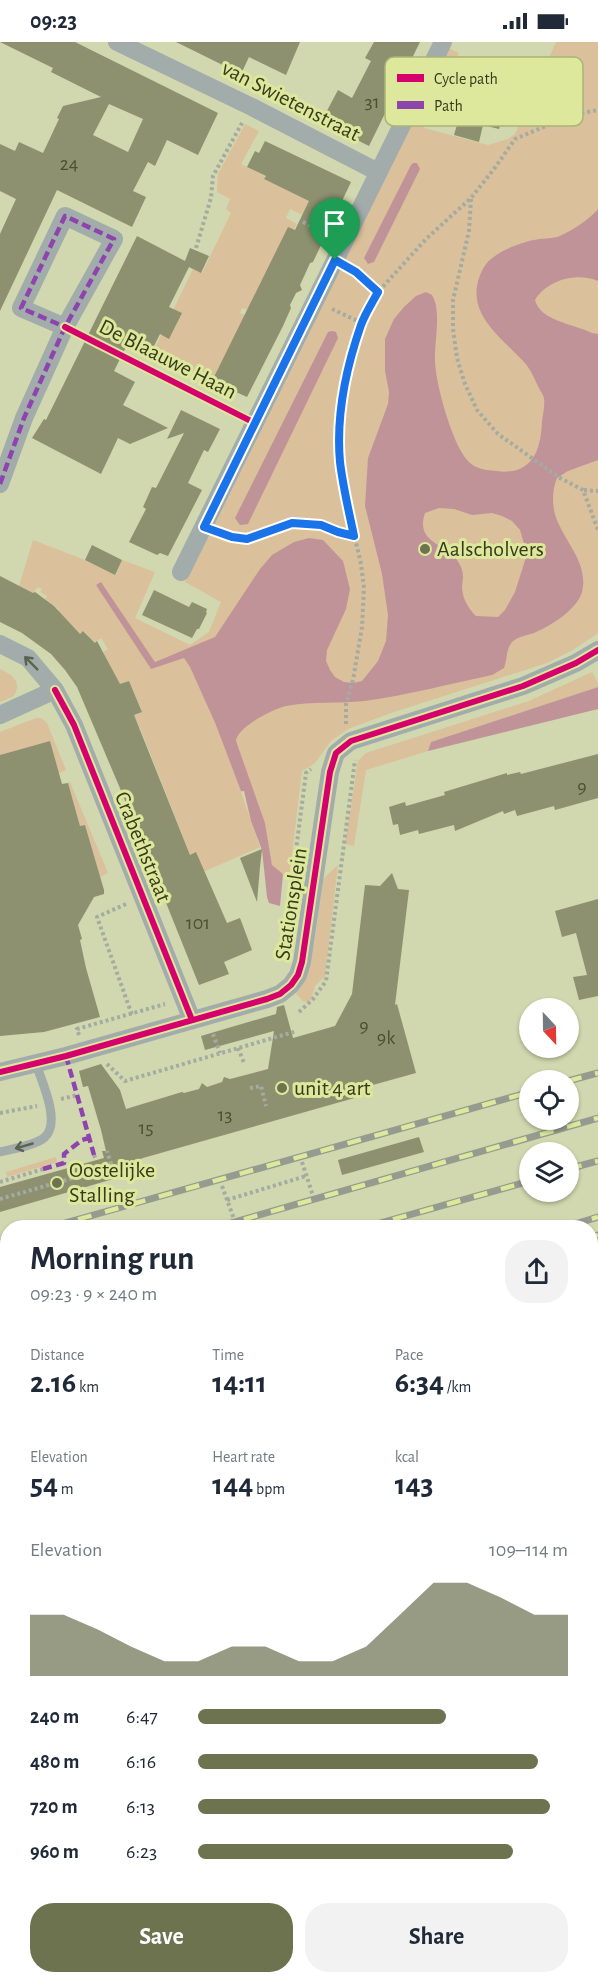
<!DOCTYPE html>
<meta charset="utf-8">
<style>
:root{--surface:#fff;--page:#f2f2f3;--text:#1f2937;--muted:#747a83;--accent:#6d724f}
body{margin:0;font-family:"Alegreya Sans",sans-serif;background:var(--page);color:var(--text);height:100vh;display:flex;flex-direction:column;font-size:22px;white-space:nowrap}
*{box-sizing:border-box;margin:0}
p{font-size:20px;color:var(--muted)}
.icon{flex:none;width:33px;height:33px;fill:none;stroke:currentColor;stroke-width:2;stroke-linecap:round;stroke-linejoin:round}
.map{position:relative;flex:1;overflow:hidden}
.panel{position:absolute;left:0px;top:1178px;width:598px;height:764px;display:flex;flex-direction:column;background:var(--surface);border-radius:24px 24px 0 0;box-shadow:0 2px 4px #0004}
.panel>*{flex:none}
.needle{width:39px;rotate:158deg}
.controls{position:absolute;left:519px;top:956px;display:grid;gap:12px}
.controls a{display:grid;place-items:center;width:60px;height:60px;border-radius:50%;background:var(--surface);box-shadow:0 2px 4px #0004;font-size:30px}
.pin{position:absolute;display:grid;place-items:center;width:51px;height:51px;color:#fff;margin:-62px -26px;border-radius:50% 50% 50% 0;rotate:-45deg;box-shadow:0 0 6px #0007}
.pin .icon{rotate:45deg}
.round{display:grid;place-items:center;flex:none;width:63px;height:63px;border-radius:24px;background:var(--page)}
.summary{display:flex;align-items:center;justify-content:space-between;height:102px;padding:0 30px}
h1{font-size:33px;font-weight:600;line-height:45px}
.metrics{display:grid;grid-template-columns:repeat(3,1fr);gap:9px;height:102px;padding:6px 30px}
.metrics div{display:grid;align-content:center}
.metrics b{font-size:30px;font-weight:600}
.metrics small{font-size:16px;font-weight:400}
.metrics p{font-size:16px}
.chart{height:168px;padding:12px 30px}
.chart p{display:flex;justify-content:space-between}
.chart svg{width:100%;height:108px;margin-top:6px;fill:var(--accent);opacity:.7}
.button{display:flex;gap:12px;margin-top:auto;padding:12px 30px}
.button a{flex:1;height:69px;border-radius:24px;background:var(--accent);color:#fff;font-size:24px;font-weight:600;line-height:69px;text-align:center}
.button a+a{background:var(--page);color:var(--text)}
ul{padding:0 30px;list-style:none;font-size:20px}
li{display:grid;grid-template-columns:96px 72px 1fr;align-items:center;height:45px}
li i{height:15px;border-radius:8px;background:var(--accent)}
.status{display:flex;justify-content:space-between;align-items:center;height:42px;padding:0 30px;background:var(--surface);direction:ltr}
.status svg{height:16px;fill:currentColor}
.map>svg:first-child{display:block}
</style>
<div class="status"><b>09:23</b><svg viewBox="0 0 49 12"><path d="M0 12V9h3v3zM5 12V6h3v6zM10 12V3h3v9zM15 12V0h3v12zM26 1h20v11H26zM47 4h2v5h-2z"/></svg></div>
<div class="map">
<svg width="598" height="1940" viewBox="0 0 598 1940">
<rect width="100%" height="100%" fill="#d1d7ae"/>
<path fill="#dac09b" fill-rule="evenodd" d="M556,0H598V591L573,608L547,621L391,671L348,687L331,699L315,721L302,729L289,837L272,823L265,781L252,746L241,750L260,805L201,831L193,820L140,686L131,674L142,669L129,639L118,643L107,626L110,624L103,610L108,607L101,596L95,601L84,589L80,592L56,572L59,567L45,557L47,554L40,550L42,547L38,545L33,551L19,544L33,498L85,518L115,533L122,518L155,530L135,576L190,603L209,590L221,560L185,540L448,6L459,11L424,86L488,103L508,97L515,92ZM101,540L155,620L179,610L151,627Z
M245,82L259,89L241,122L265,134L264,137L309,158L323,175L333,179L327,189L303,173L290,167L286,176L297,182L248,268L242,266L240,271L245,273L212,339L152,312L193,227L202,231L231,171L226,167L230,157L217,150L218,132Z
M0,627C13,633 22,639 14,654L0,660Z
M592,630L598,641V645L431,700L428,709L366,728L354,804L345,802L358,719L366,711L529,659Z
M36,676H41L47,681L66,728L59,731L50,699L0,713V690Z
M70,740L108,831L100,835L85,783L80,784L68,741Z
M338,823L325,934L315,944L311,958L304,960L296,952C315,931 318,866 323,837Z
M56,1115L57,1120L7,1135L6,1130Z
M598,1489V1524L591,1528V1492Z
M5,1553L7,1555V1583L0,1588V1566Z
M2,1862L7,1872L8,1906L0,1910V1863Z
M591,1869L598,1879V1918L591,1905L592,1899Z
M0,1912L7,1927L8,1934H11L14,1940H6L0,1928Z
M353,1934H394L382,1940H357Z"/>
<path fill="#c09398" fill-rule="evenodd" d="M413,121H417L420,127L374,220L368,222L364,216L411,123Z
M598,167V239C577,230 547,238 535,258C540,279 574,282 592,291L598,292V418L568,429L557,436C553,446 552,457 554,468C559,495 590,519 582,550C577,568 550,584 534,591C525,594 514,595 510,603C506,610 507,619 504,626L492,633C450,642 407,653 365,659C339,662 312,659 286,664C273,667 237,685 236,699L265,781L272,823L283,832L280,864L269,861L267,855L262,808L251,779L244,749H241L216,683L190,625L184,616L151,627L96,543L101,540L155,620L215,595L260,527L272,513L294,500L309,496L323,498L343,519L350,547L346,567L327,608L326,619L330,628L335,635L344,640L353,641L362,639L378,619L386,599L388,573L382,532L365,464L368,416L388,362L389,350L385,329V297L394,277L404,265L416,254L426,250L432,253C442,269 434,300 435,320C436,343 452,401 467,418C475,427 485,428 496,429C532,434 541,409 542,379C543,372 545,363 544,356C543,352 539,347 538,344C534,336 530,326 524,320C499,293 460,268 484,225C492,211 519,201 534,198C542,196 550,197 557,195C569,191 590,177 598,167ZM439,466L454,467L472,473L492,471L502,474L512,479L520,488L527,512L515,550L505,568L498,575L476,574C468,566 462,556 462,544C463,537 464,533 461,525C451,500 414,504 425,471Z
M332,289L336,290L338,296L248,482L240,483L235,476L328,290Z
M598,645V667L428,709L431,700Z
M7,1708V1730L0,1733V1711Z
M488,1934H590L594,1940H489Z"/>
<path fill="#8d9170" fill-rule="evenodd" d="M0,0H75L218,71L198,113L167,98L155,124L148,120L133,149L146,155L132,185L57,148L0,269V192L16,157L0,149V102L15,109L19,100L43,111L59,77L57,76L63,64L101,55L51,30L53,26ZM109,62L143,77L128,110L93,93Z
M176,0H300L286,33L249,15L241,32Z
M374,0H420L369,104L321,80L338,48L352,56L371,19L365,16Z
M460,31L511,45L499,87L483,83L479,100L454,93L459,76L449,74Z
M265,99L351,140L313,220L310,221L306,230L300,243L302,248L296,251L290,263L291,266L283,284L247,355L212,339L288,185L295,188L309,159L264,137L266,134L247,125L255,109L259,111Z
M137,194L185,219L190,206L209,214L201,231L189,225L169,265L182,271L169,297L160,292L150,312L128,301L114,329L135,340L123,363L168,386L130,402L118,396L101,432L32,396L44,377L46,378Z
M181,368L220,387L208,410L204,408L188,441L202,448L168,514L160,511L157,513L129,500L146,467L143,465L152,445L156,446L184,391L167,397Z
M92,503L122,518L115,533L85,518Z
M0,534L33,551L35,550L54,564L80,592L83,589L95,601L97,599L120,642L129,639L142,670L134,673L190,813L196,810L227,881L240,876L252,908L224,920L229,932L199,943L122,751L77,645L65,628L51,612L22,591L0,580Z
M154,548L189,565L192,560L207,567L206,570L207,571L199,587H197L192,596L142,573Z
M50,699L62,742L68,741L80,784L85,783L104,848V852L94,855L78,883L82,897L80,898L86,926L100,975L44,990L0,994V713Z
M598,712V756L555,768L554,764L517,774L515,768L504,772L503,769L455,789L454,783L419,792L418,788L400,793L398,782L393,783L389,765L405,760L406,764L445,753L444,750L457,746L507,731V733L520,730L521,732Z
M262,807L260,825L257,860L240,816Z
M392,831L398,847L409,848L395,963L397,962L416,1031L362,1046L365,1053L143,1116L118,1126L120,1135L0,1170V1145L104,1116L102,1109H106L101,1088L88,1044L83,1045L79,1029L101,1022L120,1048L126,1067L182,1050L184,1051L199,1047L202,1041L207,1045L222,1040L224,1035L230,1037L268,1027L274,989L205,1008L201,994L276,972L277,965L284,963L293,996L335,984L352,952L365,843L380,844Z
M598,857V954L579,958L573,935L587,933L576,891L562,895L555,869Z
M419,1095L424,1110L342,1133L338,1118Z"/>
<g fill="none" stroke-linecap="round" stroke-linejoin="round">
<path stroke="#a4aba1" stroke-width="4" stroke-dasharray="3 3" stroke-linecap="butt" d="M471,157L469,189L453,258V287L457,316L465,342L477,368L498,392L560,436L583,448L598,488
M303,180L327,192
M196,206L211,156L213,134L242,81
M351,228L378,250
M332,267L362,281
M584,448L598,449
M220,491C257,504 259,488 291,481C313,476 334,489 354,494
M346,682V662L353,638L362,585L364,546L361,522L346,457L340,421L339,392L346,341L362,281L378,250L426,197L471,156L494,127L515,97L572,73L598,68
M292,839L306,731L311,727
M126,862L97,875L132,973
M299,970L313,957L326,939L355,718
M213,992L220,1011
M79,993L77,987L165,962
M238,1006L244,1021
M107,1022L125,1039L297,989
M250,1046L261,1044L266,1064
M61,1057L78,1053
M0,1071L37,1064
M94,1113L96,1118
M302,1120L313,1154
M0,1140L43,1127
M222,1144L234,1177
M0,1157L101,1128L103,1134L114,1131L107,1109
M227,1158L306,1134
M591,1487L598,1484
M0,1537L8,1522
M591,1581L598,1595
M0,1592L8,1587
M0,1605L5,1618
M0,1750L8,1746
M591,1864L598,1876
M591,1920L598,1934
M0,1932L4,1940
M505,1934L506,1940"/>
<path stroke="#a1acab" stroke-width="9" d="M0,1110C12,1107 37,1103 45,1095C61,1080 42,1040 36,1022
M591,1224L598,1222"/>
<path stroke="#a1acab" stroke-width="14" d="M591,1829L598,1825"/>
<path stroke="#a1acab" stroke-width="18" d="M117,0L252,65L378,130
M0,442L24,376L65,285L114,197L65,174L21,266L65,285
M181,530L443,0
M0,602L28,616L55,648L74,683L192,978
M0,673L55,648
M0,1030L66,1014L267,957L280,952L291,943L298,933L302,920L330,730L336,711L351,699L523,644L576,621L598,608
M591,1625L598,1622
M141,1934L145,1940
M309,1934L312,1940"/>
<path stroke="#95a1a2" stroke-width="26" d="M591,1398L598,1395
M591,1419L598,1416
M0,1644L8,1640
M0,1681L8,1677"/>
<g stroke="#959b8f" stroke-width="7">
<path id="rail" d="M568,1039L598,1031
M568,1127L598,1119
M51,1185L530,1050
M217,1185L598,1076
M366,1185L530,1139
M565,1185L598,1175
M591,1195L598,1193
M0,1200L8,1198
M0,1245L8,1243
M0,1275L8,1273
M0,1298L8,1297"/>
</g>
<use href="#rail" stroke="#dde89d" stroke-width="4.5" stroke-dasharray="14" stroke-linecap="butt"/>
<path stroke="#8e44ad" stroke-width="4.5" stroke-dasharray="9 4.5" stroke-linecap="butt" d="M0,442L24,376L65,285L114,197L65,174L21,266L65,285
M66,1014L94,1113
M43,1127L64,1121V1112L82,1098L89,1096
M591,1829L598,1825"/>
<g stroke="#dde89d" stroke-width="10">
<path id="cycleway" d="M65,285L255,381
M55,648L74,683L192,978
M0,1030L66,1014L267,957L280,952L291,943L298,933L302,920L330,730L336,711L351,699L523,644L576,621L598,608"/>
</g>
<use href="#cycleway" stroke="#d6006c" stroke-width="6"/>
</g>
<defs><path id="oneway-shaft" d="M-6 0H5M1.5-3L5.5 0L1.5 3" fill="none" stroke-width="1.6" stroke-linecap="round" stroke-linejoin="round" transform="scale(1.5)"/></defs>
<g stroke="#5c634e">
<use href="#oneway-shaft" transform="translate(31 621) rotate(-135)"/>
<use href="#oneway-shaft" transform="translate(24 1104) rotate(164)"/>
</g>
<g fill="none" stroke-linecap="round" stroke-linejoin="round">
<g stroke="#fff" stroke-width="12">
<path id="route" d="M335,218L356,230L378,250C372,261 365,272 361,283C346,326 336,376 340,420C343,445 349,470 354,494L338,490L321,483L292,481L247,497L232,495L204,485Z"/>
</g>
<use href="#route" stroke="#1a73e8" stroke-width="8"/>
</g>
<g fill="#6d724f" stroke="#dde89d" stroke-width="2">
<circle cx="425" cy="507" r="6"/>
<circle cx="282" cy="1046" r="6"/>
<circle cx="57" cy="1141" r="6"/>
</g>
<g text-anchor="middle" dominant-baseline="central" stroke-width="6" stroke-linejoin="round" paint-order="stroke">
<g font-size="20" fill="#4c5031">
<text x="372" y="60">31</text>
<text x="69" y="122">24</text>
<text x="582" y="745">9</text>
<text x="198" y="881">101</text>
<text x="364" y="984">9</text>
<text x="386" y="996">9k</text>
<text x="225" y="1073">13</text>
<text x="146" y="1086">15</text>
</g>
<g font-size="22" fill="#373b1c" stroke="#dde89d">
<text transform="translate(291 59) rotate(27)">van Swietenstraat</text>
<text transform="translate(168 317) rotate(27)">De Blaauwe Haan</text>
<text transform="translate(143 805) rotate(68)">Crabethstraat</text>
<text transform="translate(291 862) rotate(-81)">Stationsplein</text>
</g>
<g font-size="22" fill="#373b1c" stroke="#dde89d" text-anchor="start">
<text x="437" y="507">Aalscholvers</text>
<text x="294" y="1046">unit 4 art</text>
<text x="69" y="1128">Oostelijke<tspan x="69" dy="25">Stalling</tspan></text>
</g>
</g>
<rect x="385" y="15" width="198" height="69" rx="9" fill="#dde89d" stroke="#abb476" stroke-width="1.5"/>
<rect x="397" y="32" width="27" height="8" fill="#d6006c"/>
<rect x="397" y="59" width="27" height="8" fill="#8e44ad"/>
<g font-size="16" fill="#373b1c">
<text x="434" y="42">Cycle path</text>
<text x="434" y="69">Path</text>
</g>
</svg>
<div class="controls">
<a><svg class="needle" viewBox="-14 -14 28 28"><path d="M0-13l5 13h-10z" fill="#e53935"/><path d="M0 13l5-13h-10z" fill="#747a83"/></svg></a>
<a><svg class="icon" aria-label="locate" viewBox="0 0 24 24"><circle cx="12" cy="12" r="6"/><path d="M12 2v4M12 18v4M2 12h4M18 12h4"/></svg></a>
<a><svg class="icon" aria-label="layers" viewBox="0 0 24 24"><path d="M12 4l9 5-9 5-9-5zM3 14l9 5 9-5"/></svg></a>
</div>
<div class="pin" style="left:335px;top:218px;background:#1e9e55"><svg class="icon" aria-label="arrive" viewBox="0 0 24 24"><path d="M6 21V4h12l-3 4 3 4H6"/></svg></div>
<section class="panel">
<div class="summary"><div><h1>Morning run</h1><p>09:23 · 9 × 240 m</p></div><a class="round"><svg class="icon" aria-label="share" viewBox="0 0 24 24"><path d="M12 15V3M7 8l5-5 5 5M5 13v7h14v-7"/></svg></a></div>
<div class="metrics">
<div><p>Distance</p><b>2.16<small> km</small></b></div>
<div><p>Time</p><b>14:11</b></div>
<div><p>Pace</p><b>6:34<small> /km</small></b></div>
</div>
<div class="metrics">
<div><p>Elevation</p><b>54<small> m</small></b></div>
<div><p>Heart rate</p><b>144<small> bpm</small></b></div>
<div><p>kcal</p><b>143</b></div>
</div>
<div class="chart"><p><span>Elevation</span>109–114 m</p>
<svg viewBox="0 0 160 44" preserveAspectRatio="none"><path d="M0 44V19L10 19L20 25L30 32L40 38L50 38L60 32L70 32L80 38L90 38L100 32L110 19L120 6L130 6L140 12L150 19L160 19V44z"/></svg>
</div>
<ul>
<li><b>240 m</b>6:47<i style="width:67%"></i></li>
<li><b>480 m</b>6:16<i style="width:92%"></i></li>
<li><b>720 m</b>6:13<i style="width:95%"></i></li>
<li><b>960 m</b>6:23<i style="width:85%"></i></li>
</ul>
<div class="button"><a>Save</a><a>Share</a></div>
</section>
</div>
